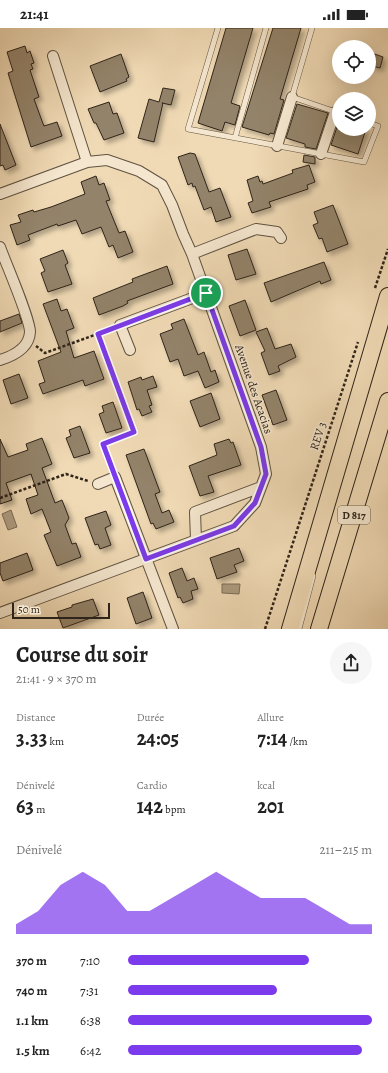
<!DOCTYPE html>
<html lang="fr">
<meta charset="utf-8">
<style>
:root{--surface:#fff;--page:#f6f6f6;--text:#222;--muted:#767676;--accent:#7c3aed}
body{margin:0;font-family:Alegreya,serif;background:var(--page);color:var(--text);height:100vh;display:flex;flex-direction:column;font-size:15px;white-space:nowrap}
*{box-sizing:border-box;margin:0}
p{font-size:13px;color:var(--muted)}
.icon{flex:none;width:22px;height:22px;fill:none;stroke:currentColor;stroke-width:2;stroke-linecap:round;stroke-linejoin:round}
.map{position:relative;height:601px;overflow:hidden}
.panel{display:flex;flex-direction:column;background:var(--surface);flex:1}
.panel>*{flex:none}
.buttons{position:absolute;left:332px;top:12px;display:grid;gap:8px}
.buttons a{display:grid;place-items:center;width:44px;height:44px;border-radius:50%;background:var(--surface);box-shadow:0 4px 16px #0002;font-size:20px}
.scale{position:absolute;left:12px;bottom:10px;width:98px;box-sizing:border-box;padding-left:4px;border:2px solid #2f2419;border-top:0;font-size:11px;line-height:14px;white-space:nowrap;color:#2f2419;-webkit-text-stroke:3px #f5e7cf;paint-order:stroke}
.pin{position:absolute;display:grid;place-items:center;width:34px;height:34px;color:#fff;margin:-17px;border:2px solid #fff;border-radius:50%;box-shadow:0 1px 4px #0007}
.round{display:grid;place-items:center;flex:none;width:42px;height:42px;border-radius:21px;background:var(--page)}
.headline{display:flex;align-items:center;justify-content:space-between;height:68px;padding:0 16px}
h1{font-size:22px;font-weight:600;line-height:30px}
.figures{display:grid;grid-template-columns:repeat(3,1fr);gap:6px;height:68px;padding:4px 16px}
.figures div{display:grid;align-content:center}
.figures b{font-size:20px;font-weight:600}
.figures small{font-size:11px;font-weight:400}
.figures p{font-size:11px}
.chart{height:112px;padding:8px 16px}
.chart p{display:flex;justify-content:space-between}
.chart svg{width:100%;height:72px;margin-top:4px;fill:var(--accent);opacity:.7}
ul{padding:0 16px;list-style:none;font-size:13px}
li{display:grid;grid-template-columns:64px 48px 1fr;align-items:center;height:30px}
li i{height:10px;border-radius:5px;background:var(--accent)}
.status{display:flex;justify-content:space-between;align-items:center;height:28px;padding:0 20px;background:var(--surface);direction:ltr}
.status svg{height:11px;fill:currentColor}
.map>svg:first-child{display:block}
</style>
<div class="status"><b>21:41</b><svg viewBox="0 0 49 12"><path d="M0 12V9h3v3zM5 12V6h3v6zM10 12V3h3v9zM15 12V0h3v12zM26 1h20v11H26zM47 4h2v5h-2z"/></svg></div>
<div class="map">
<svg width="388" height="601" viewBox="0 0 388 601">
<defs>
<filter id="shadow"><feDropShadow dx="3.5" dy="3.5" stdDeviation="2" flood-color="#0004"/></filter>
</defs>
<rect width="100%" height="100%" fill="#f0dab5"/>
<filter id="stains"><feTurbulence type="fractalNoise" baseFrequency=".005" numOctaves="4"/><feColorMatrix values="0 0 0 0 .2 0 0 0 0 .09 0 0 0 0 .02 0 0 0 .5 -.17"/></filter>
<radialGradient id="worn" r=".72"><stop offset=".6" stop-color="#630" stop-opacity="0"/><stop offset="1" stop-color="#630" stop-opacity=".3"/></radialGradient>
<path fill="#ae9c80" stroke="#7b6c57" d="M11,482L17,499L8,502L2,486Z
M222,556H240L239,566L222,565Z"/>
<path fill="#93836a" stroke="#2f2419" filter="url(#shadow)" d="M226,0H253L231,75L240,78L235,97L225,94L222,103L198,95Z
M273,0H301L280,71L284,72L274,106L270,105L269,107L242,99Z
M25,18L27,25L30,23L34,35L31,36L33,41L30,42L39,69L34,71L42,93L44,98L57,94L62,108L31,119L8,45L13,43L7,24Z
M369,24L383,29L380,40L369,37Z
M121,26L129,49L126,51L127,53L100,64L90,38Z
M163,60L175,62L171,77L162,75H163L154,114L138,110L149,71L159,74Z
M109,74L113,86L117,85L124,105L104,112L96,95H94L88,81Z
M297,76L328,85L316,121L305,119V116L286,110Z
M339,93V101H366L358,126L331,117Z
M0,96L16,137L5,142L3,137L0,138Z
M190,125L195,126L209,164L220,160L231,189L216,194L211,179L204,182L195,158L193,159L192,155L188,157L178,129Z
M304,127L315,129V136L303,134Z
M309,137L315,154L307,157L308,161L269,174L271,179L252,185L248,175L253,173L247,152L258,148L260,154L262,153L263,156L293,145L292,142Z
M96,148L99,157L104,155L110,172L106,173L119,205L125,203L133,224L118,230L113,217L109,219L101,199L82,206L76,192L58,198L57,196L28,207L30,212L17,217L10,197L21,194L18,187L33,182L34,184L51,179L85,166L81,154Z
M333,177L348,216L327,224L322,210L319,211L313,197L318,195L314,184Z
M247,221L256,246L236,252L228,227Z
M63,222L68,235L65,237L72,256L48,264L41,245L45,243L40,231Z
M324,234L331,252L321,256L320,253L271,274L264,255Z
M167,238L173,256L127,273L128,275L123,278L99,287L93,270L133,254L132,251Z
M57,271L61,283L67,281L74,300L66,303L74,330L94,323L104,351L85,358L83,352L43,366L39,356L45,354L38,333L61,324L43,276Z
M245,272L256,302L240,308L229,278Z
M19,286L22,295L0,304V293Z
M184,291L198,327L204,324L211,344L215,342L219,354L205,360L198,343L184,348L178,331L170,334L160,306L173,301L171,296Z
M267,300L275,321L291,316L296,329L278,338L280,343L269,347L261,325L265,323L256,304Z
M19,346L28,370L11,376L3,352Z
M153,348L157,359L147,362L152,377L149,378L152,384L142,388L139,381L137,382L128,354L141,349L142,352Z
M276,362L287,392L273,397L262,367Z
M211,365L220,391L200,399L190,373Z
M113,374L122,400L106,405L99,386L104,384L102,378Z
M80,398L90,425L74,430L66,410L71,408L69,402Z
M42,410L52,436L42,440L55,475L62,472L69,490L65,497L72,516L76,515L81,529L57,538L44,507L51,504L42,481L31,486L26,471L38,467L31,446L6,455L12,472L0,476V411L8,429L28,422L26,416Z
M229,411L231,415L233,414L241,437L208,448L214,464L200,468L189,438L217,427L214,416Z
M144,421L160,464L155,466L162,485L169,482L174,494L156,501L153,495L151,496L126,427Z
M106,483L111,497L105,500L111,517L100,521L98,516L95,517L85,490Z
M239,520L244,533L234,537L237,544L217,551L210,530Z
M27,525L33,542L3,553L0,545V535Z
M182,540L187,553L194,550L198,561L191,563L193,571L183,575L180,569L178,570L169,545Z
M143,564L152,590L136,596L127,570Z
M93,571L99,587L63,600L57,584L72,579V577Z"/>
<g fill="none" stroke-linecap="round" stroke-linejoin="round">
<g stroke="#5f5240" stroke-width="6">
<path id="service" d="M218,0L188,101L364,134L378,98L369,95
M312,0L292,69L336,84
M235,110L266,0
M299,601L313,548"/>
</g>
<g stroke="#5f5240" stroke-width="12">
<path id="minor" d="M53,28L87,134
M277,118L292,69
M321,126L335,84
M0,166L87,134L107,132L139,143L162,157L172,177L183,206L192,226L261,419L266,446L255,475L234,498L0,585
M0,219C6,236 30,290 30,304C29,321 13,328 0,332
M192,226L256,201L277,204L281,210
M130,322L120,297L206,265
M98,456L115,449L173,601
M196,512L195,484L261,459"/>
</g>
<g stroke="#2f2419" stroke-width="18">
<path id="primary" d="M290,601L388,268
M319,601L388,373"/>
</g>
<path stroke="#2f2419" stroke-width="2.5" stroke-dasharray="3 2" stroke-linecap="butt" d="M375,260L388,221
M98,306L134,404L103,416L112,440
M36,318L45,325L111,301
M0,470L66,446L88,453
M265,601L358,314"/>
<use href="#service" stroke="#f5e7cf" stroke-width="5"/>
<use href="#minor" stroke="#f5e7cf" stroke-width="10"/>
<use href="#primary" stroke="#f0dab5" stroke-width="16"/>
</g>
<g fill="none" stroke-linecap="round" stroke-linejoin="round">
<g stroke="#fff" stroke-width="8">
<path id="route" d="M206,265L261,419L266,446L255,475L234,498L146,531L103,416L134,404L98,306Z"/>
</g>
<use href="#route" stroke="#7c3aed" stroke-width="5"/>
</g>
<g text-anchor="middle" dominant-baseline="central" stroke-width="3" stroke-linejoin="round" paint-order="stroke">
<rect fill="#f5e7cf" stroke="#6a5e50" stroke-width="1" x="338" y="478" width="32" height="18" rx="3"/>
<g font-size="11" font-weight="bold" fill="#2f2419">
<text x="354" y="487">D 817</text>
</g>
<g font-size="12" fill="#2f2419" stroke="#f5e7cf">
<text transform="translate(254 361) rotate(71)">Avenue des Acacias</text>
<text transform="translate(318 408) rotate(-72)">REV 3</text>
</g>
</g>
<rect width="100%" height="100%" filter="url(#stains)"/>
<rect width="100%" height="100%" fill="url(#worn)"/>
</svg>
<div class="buttons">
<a><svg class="icon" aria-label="locate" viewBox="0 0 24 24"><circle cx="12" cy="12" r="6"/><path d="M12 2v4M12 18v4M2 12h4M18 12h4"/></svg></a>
<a><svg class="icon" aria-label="layers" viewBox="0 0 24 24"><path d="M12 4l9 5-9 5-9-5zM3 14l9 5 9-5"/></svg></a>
</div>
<div class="scale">50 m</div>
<div class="pin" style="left:206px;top:265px;background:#1e9e55"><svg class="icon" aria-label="arrive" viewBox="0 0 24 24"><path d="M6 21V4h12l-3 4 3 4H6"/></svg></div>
</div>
<section class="panel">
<div class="headline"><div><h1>Course du soir</h1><p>21:41 · 9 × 370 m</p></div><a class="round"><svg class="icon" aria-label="share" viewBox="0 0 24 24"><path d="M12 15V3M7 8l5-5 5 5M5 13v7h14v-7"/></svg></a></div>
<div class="figures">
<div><p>Distance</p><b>3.33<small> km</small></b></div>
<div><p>Durée</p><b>24:05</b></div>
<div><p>Allure</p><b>7:14<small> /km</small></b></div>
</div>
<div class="figures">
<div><p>Dénivelé</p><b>63<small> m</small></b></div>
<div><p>Cardio</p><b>142<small> bpm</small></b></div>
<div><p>kcal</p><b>201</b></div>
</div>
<div class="chart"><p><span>Dénivelé</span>211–215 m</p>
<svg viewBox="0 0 160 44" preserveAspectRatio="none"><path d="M0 44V38L10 30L20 14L30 6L40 14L50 30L60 30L70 22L80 14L90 6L100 14L110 22L120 22L130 22L140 30L150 38L160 38V44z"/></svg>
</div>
<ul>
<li><b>370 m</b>7:10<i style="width:74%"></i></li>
<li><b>740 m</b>7:31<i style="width:61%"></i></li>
<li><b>1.1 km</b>6:38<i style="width:100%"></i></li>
<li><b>1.5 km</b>6:42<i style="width:96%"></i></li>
</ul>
</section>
